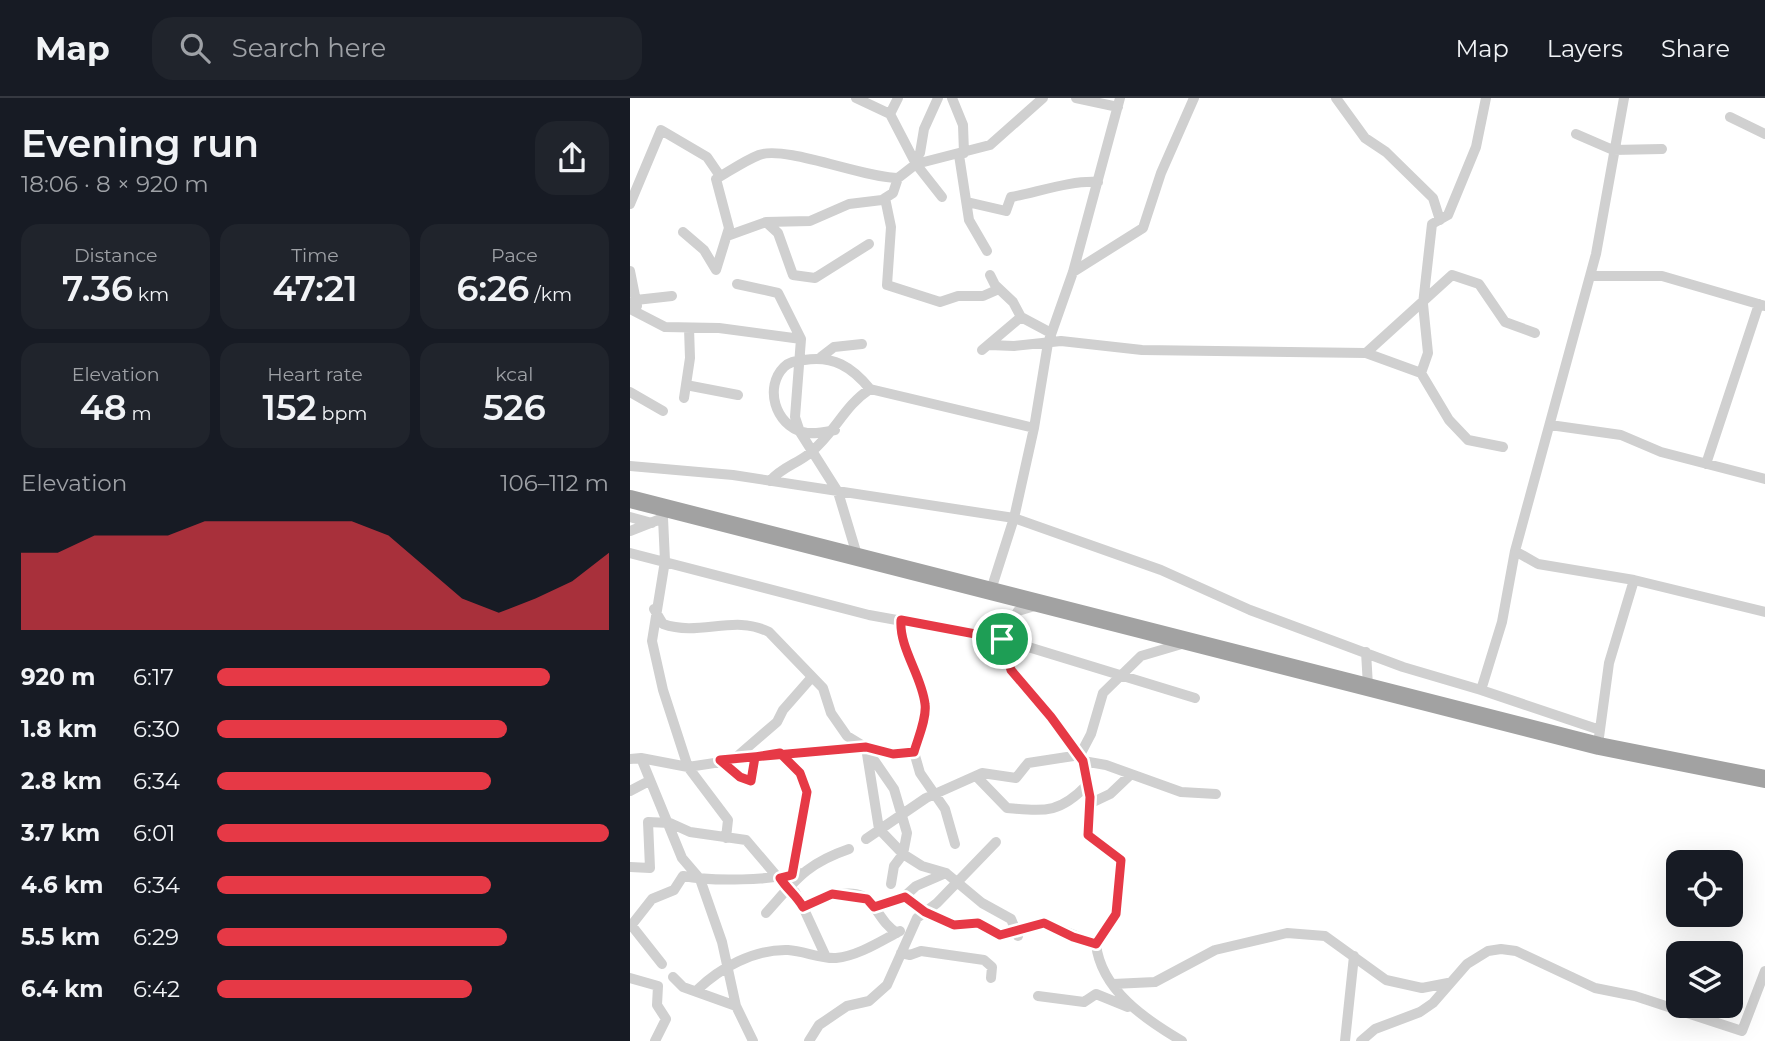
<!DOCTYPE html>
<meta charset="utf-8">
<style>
:root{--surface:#171b24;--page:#20242c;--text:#f1f3f6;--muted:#9ea1a6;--line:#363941;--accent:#e63946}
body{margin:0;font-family:Montserrat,sans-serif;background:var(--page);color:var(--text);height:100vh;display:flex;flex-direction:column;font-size:26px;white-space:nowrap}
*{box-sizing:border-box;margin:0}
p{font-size:23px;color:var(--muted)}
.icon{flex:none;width:38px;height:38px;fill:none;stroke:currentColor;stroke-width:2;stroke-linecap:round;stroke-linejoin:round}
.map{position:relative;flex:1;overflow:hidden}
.side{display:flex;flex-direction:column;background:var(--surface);width:630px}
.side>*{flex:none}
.controls{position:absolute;left:1036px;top:752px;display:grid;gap:14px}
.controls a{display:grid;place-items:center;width:77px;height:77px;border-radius:14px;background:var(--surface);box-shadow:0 7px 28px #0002;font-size:35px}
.pin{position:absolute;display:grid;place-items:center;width:60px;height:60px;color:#fff;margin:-30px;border:4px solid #fff;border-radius:50%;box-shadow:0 2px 7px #0007}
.round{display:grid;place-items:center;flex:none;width:74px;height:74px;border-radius:21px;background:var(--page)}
.summary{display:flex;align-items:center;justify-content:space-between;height:119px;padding:0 21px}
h1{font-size:38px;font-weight:600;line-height:52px}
.stats{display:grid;grid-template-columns:repeat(3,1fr);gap:10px;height:119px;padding:7px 21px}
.stats div{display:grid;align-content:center;border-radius:18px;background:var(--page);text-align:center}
.stats b{font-size:35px;font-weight:600}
.stats small{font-size:19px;font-weight:400}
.stats p{font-size:19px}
.chart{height:196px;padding:14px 21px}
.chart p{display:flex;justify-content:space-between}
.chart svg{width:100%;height:126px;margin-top:7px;fill:var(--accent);opacity:.7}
ul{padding:0 21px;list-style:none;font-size:23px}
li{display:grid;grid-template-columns:112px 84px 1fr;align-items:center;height:52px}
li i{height:18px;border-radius:9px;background:var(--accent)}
header{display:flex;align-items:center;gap:42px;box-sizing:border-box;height:98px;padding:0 35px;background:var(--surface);border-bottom:2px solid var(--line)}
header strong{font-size:33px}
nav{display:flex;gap:38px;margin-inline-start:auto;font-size:24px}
.search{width:490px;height:63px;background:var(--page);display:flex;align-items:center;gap:18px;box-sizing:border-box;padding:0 24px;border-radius:21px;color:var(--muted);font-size:26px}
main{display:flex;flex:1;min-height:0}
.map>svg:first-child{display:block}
</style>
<header>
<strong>Map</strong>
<div class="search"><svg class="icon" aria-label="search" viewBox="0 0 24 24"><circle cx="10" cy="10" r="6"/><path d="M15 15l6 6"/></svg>Search here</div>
<nav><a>Map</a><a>Layers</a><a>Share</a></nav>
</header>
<main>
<section class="side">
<div class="summary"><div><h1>Evening run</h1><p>18:06 · 8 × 920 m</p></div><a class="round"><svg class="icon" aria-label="share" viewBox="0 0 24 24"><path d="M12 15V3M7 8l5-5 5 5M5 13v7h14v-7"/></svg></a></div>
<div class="stats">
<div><p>Distance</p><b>7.36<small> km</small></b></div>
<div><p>Time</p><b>47:21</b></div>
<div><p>Pace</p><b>6:26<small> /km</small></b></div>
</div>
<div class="stats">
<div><p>Elevation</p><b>48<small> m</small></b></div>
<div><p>Heart rate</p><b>152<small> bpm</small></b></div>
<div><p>kcal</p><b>526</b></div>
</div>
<div class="chart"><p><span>Elevation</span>106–112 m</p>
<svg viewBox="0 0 160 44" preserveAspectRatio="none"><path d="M0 44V17L10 17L20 11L30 11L40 11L50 6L60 6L70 6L80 6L90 6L100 11L110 22L120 33L130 38L140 33L150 27L160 17V44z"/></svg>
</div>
<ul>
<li><b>920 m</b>6:17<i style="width:85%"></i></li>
<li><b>1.8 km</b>6:30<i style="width:74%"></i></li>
<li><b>2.8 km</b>6:34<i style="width:70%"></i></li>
<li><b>3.7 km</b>6:01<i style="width:100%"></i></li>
<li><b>4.6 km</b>6:34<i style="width:70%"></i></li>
<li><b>5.5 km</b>6:29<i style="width:74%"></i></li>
<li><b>6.4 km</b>6:42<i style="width:65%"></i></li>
</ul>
</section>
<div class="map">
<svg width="1135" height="943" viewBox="0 0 1135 943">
<rect width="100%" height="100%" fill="#fff"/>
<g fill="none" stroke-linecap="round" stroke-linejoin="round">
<path stroke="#d0d0d0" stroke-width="10" d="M226,0L260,16L268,0
M322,0L333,27L334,55
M446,0L488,9
M706,0L735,40L756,54L803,100L810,122
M260,16L286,66L312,99
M1100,19L1135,36
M946,36L983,52L1032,51
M329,57L339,122L357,153
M284,62L290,55L294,31L308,0
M255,100L261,129L257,187L310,204L328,198H353L369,191
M337,104L376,113L381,99C408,94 442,82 468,84
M0,106L31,32L77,59L90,78
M136,124L148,135L163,177L185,180L239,146
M53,134L74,152L86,172L99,130L86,81C100,73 114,63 129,57C155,47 234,80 268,80L286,66L360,47L413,0
M97,138L136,124L180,123L219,106L252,102L263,95L268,80
M0,173L7,208
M443,174L513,130L531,75L564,0
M360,177L365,187L383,204L391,219L421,235
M960,178H1032L1135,208
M107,186L148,195L171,241L165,319L170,334L208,394L227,457
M0,206L6,202L42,198
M0,211L35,229L89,230L171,241
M359,247L384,248L431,243L512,252L736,255L822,177L849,186L875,224L905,235
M352,252L391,219
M736,255L791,275L819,322L838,342L873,349
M191,259L204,249L232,246
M791,275L798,255L793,206L802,126L818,117L846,49L856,0
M56,287L108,297
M0,294L33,313
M54,300L60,260L59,230
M920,327L991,337L1031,354L1135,381
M205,332C195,334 183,337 173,334C145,327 134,289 154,269C160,263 167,263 174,262C203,257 222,269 240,291
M1076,366L1129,206
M0,368L103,377L384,420L531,472L620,512L773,569L851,592L970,632
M140,383C152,369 167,366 180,355C205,335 214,308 240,291L404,330
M0,419L22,425
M33,420L35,463L22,543L33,592L58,669L98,722L96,740
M0,433L33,420L34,417
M0,455L239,517L372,541L565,600
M1004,482L1135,514
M363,496L360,495L384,420L404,330L418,245L443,174L490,0
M24,511L33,526C70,539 104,516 139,534L193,590L201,615L217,638L235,649L264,691L277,735L273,756L264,768L261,786
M271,522L270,531L296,609L284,654L290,675L315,711L325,746
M736,554L738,588
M851,592L872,524L885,453
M969,639L979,565L1004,482L908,466L885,453L966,156L994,0
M150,655L170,675L177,694L162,777
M237,656L249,731L273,756L292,768L316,775L352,805L381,821L388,838
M450,657L461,636L473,595L511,558L555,545
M11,660L52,760L70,781L92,844L106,908L123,943
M0,661L11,660L58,669L150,655L235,649L263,656L284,654
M90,662L110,679L121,683L125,659
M103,662L147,624L153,612L182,579
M453,663L476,667L551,694L586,696
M346,678L377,710C415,713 429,716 457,687
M0,693L19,683
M459,706L480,696L500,677
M236,741L296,700L352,675L386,680L398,665L450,657
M0,769L20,770L18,724L40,725L60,734L116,742L156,789L165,794L173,809C191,801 226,785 242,806C251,818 254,826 267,835
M275,798L286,788L316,775
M173,809L196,859
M244,809L275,798L295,813L324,827L347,825L370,837L414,825L466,846L487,816L491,762L458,737L460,699L453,663L421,619L381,572L372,541L388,513L408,507
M136,815C165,783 175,766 219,751
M2,828L32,866
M0,829L22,801L44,792L53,778C84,784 140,782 170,775
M466,846C471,892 516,922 552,943
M271,855L280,857L291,853L354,862L362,869L361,880
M43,879L53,889L106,908
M0,880L28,888L27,907L36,921L25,943
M483,886L525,884L585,852L657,835L695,838L756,882L792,890L818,885
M67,892C90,870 124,851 158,852C174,853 191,861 206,860C228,858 251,843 270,833
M408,898L454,904L466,896L498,909
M179,943L189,927L217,908L239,903L257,887L287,820L307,805L366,744
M715,943L724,858
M731,943L745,931L790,914L803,905L837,866L858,853L871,851L886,853L965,890L1005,898L1112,933L1135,873"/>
<path stroke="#a2a2a2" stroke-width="18" d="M0,401L969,648L1135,681"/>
</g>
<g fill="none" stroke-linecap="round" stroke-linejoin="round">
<g stroke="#fff" stroke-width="14">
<path id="route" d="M372,541L271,522C269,550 292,578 295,606C297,620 288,640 284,654L263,656L236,649L90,662L110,679L121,683L125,659L150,655L170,675L177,694L162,777L150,780C157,791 166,797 173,809L202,796L237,801L244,809L275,799L295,814L324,827L348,825L370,837L414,825L443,839L466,846L486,816L491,762L458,737L460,699L453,663L421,619L381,572L372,541"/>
</g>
<use href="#route" stroke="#e63946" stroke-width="9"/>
</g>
</svg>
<div class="controls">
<a><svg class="icon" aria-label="locate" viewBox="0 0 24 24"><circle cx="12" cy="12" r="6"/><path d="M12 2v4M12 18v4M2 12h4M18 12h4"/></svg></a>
<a><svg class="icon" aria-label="layers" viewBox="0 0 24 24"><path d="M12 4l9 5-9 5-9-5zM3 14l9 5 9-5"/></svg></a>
</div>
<div class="pin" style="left:372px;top:541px;background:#1e9e55"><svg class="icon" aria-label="arrive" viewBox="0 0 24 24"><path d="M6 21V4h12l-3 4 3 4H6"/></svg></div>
</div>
</main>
